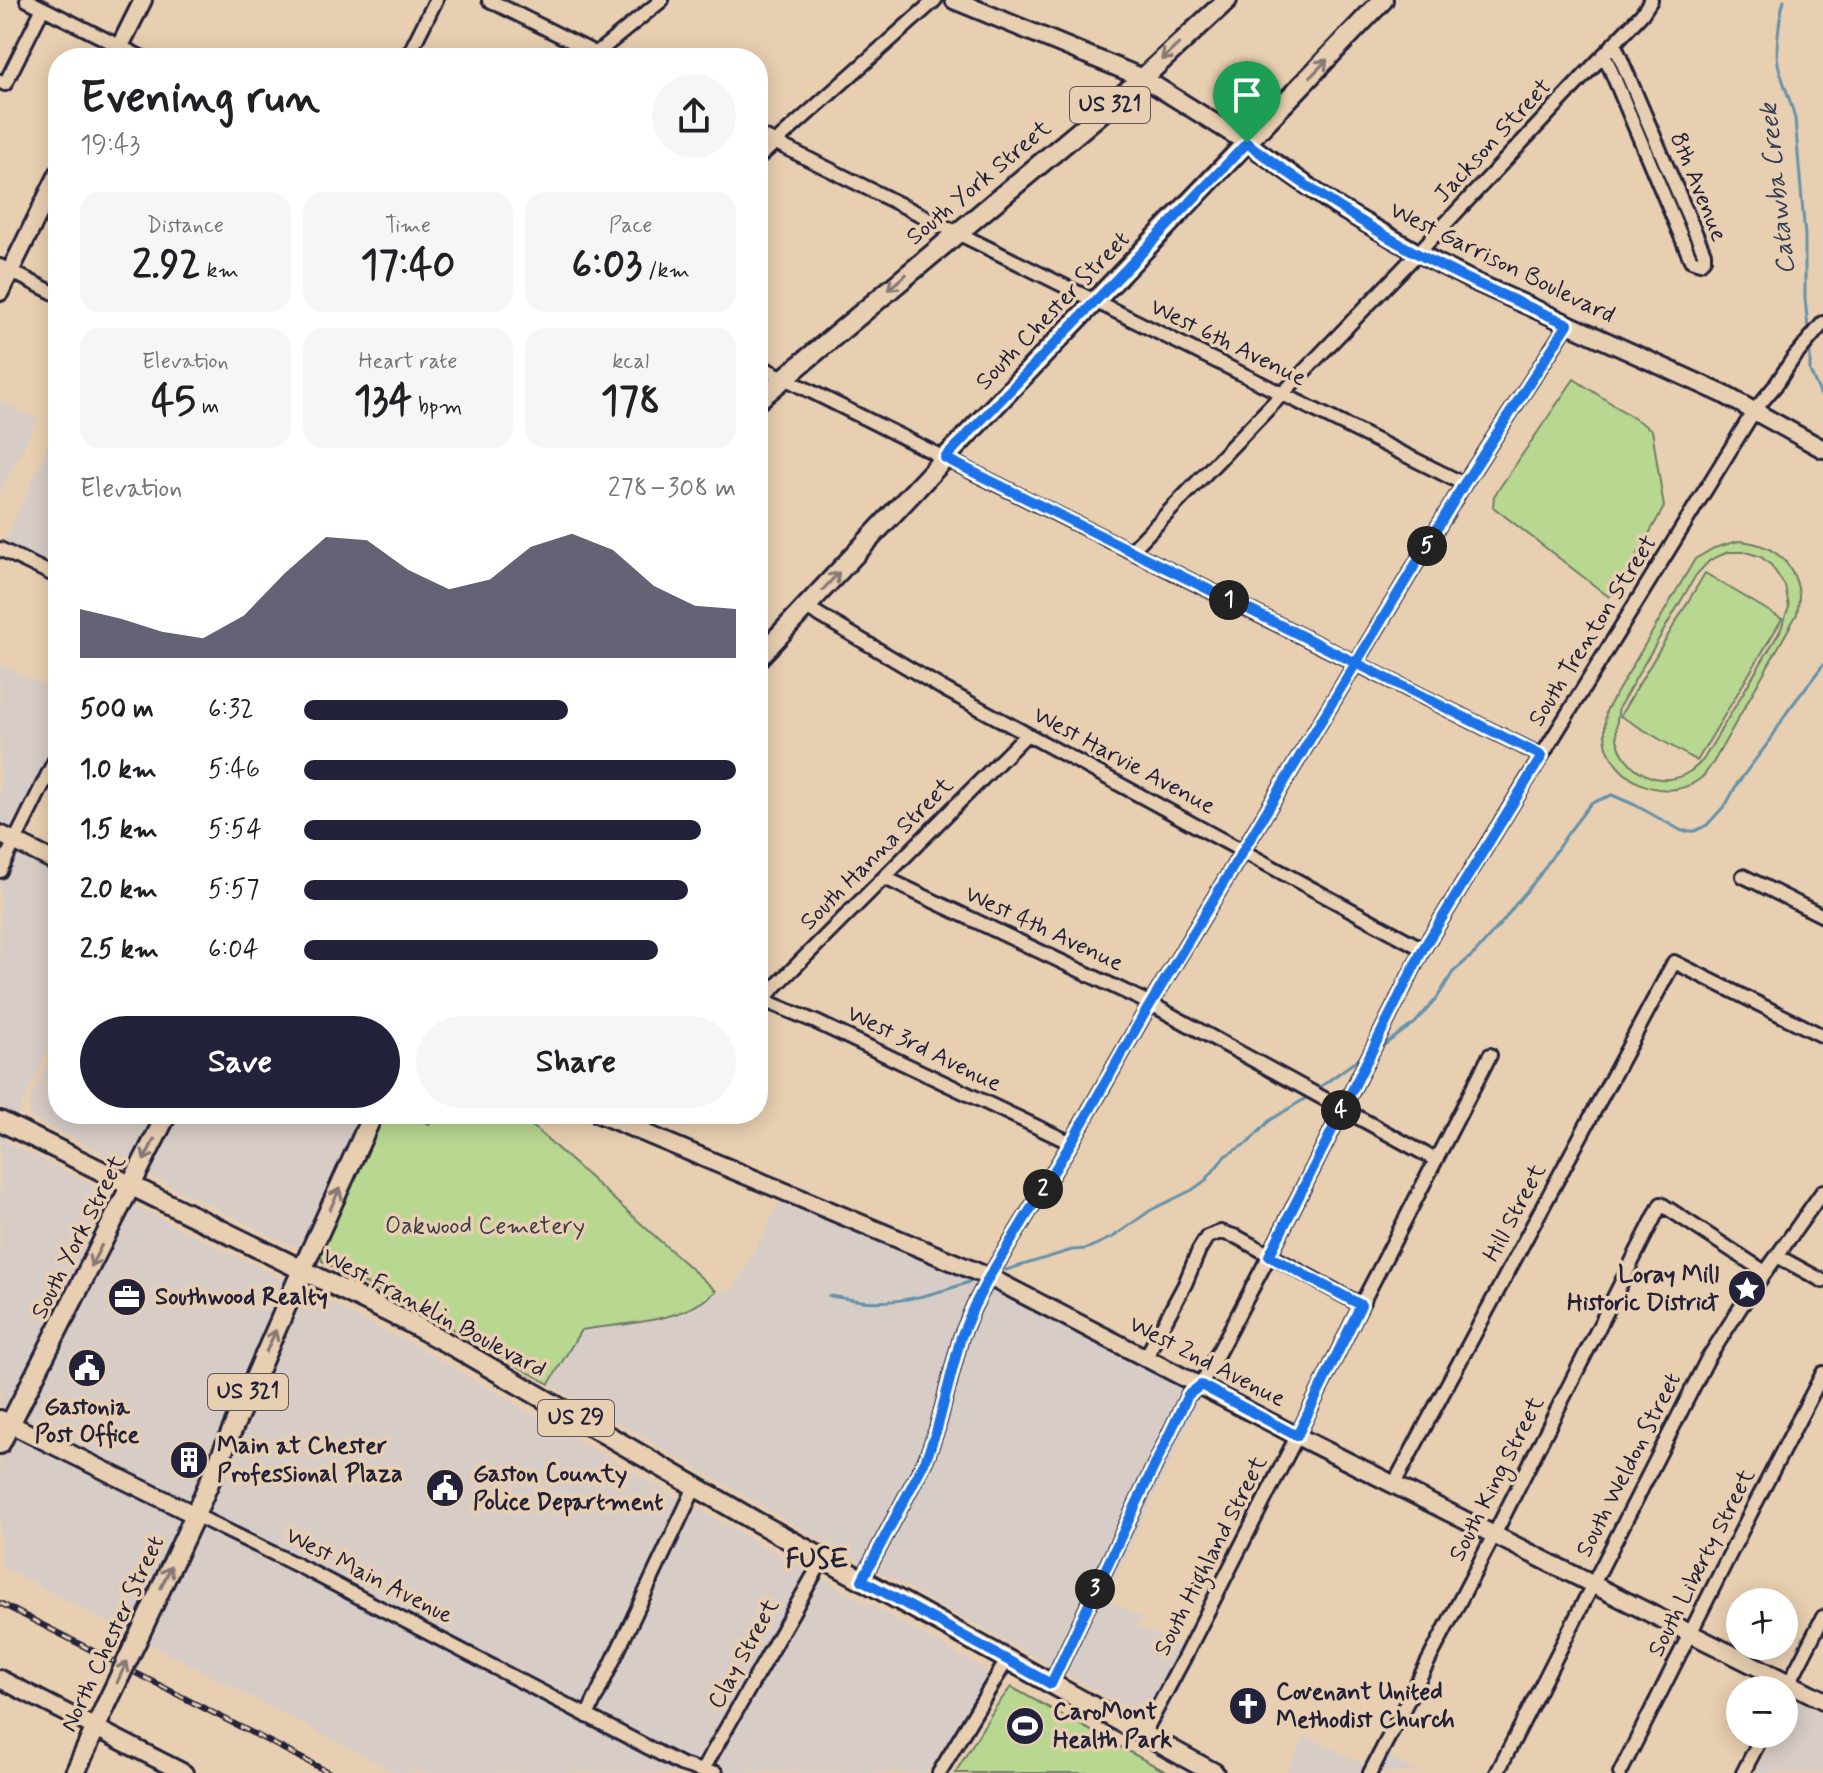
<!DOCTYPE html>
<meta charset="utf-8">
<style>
:root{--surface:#fff;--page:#f6f6f6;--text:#202124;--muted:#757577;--accent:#22223b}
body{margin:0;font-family:Mynerve,sans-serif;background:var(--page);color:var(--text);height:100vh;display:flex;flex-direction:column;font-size:30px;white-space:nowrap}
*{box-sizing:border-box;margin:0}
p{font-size:26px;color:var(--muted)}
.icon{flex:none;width:44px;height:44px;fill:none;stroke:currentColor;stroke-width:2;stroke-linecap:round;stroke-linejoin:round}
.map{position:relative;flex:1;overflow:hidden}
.details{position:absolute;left:48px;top:48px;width:720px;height:1076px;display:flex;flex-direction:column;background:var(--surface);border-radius:32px;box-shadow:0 4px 20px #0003}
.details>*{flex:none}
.buttons{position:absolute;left:1726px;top:1588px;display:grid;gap:16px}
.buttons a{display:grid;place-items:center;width:72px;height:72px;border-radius:50%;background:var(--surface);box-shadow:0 4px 20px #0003;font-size:40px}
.pin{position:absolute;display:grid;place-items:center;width:68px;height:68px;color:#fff;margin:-82px -34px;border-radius:50% 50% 50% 0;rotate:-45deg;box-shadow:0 0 8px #0007}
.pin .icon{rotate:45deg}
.km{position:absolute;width:40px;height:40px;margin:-20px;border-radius:50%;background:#222;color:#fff;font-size:22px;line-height:40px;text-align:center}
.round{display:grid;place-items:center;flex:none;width:84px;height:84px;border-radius:42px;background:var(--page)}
.summary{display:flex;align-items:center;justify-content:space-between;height:136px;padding:0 32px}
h1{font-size:44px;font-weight:700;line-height:60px}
.metrics{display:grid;grid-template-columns:repeat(3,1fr);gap:12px;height:136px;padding:8px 32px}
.metrics div{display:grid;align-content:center;border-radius:20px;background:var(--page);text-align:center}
.metrics b{font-size:40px;font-weight:700}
.metrics small{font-size:22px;font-weight:400}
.metrics p{font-size:22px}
.chart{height:224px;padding:16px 32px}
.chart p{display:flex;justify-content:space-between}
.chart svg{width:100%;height:144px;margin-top:8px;fill:var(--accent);opacity:.7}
.action{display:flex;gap:16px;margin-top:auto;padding:16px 32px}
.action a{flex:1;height:92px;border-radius:48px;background:var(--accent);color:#fff;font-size:32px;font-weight:700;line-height:92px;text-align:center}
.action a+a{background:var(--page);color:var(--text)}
ul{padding:0 32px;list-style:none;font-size:26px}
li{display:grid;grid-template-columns:128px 96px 1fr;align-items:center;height:60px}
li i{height:20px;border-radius:10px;background:var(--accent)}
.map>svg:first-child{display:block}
</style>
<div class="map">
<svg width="1823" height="1773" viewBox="0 0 1823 1773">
<rect width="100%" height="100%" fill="#e9cfb1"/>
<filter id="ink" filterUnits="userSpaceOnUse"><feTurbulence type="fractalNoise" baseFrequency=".0125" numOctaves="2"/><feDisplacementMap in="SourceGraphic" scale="16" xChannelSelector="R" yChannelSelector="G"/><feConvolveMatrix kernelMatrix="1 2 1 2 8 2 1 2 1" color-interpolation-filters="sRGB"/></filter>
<g filter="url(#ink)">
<path fill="#d8cdc6" d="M0,400L38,419L0,493Z
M57,428L58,429V571L3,543Z
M0,663L58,693V734L10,829L58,851V1030L5,1141L415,1345L677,1497L980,1666L987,1672L986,1680L927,1773H397L0,1566Z
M58,1053V1114H367L302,1251L29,1117L31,1097L46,1065Z
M781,1200L975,1281L1201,1396L1106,1598L1142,1618L1138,1626L1196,1656L1161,1726L828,1544L549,1384L581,1330L665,1317L710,1297L716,1291L733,1290Z
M1794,1699L1823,1713V1773H1755L1776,1734H1784V1718Z
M1305,1735L1363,1764L1372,1748L1420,1773H1286Z"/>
<path fill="#b8d790" stroke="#6d7c66" stroke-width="2" fill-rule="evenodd" d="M1574,379L1652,430L1664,507L1621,584L1609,597L1493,507L1494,496Z
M1738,541C1770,543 1795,560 1799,595C1799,601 1798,608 1797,614L1713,763C1709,767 1706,774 1701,778C1672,802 1625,787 1610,754C1603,741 1605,725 1606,711L1695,559L1714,548ZM1728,552H1746L1761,557L1771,565L1785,586L1789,607L1780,631L1703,760C1699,764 1694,769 1689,772C1660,791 1623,770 1617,738C1615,728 1617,718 1619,707L1696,575L1710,560Z
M1705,573L1782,619L1697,761L1620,716Z
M381,1114H408L429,1124L434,1114H471L483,1119L498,1114H519L716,1291C683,1323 624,1323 581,1330L549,1384L438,1321L322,1261L320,1253L322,1246Z
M1011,1687L1168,1773H955L995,1708Z"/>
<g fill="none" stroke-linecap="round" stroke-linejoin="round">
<path stroke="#6592aa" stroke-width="3" d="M1784,0C1780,14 1775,49 1778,63C1782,82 1791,100 1795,119L1805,236V298L1808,328
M1810,350V371L1823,400
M1381,1047L1415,1023L1437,998L1453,972L1475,953L1504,920L1515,905L1539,876L1568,833L1591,803L1612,795L1635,805L1682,831H1695L1707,825L1727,803L1737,784L1771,739L1787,712L1823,665
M1320,1087L1360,1058
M1006,1270L1072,1250L1086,1249L1113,1237L1151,1210L1192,1190L1206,1180L1225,1156L1249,1142L1269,1121L1306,1098
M829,1296C840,1297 851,1300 861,1301C900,1305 938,1293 975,1280"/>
<g stroke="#22223b" stroke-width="18">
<path id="street" d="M27,0L143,58
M489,0L605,58
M1604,54L1691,260L1700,263L1704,259V253L1614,43
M593,56L662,0
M407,58L436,0
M0,81L5,84L43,8
M758,134L1464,484
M758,158L935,0
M0,266L58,295
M758,365L1542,756
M0,549L58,577
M1131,551L1418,253L1642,14L1651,0
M806,607L942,688L1423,949
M0,871L58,754
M1743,876L1823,916
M885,878L1151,1004L1436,1160
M758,996L763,1000L816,1022L1071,1143
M758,1004L1027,734
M638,1130L653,1114
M1777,1256L1823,1281
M1146,1357L1185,1284L1199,1250L1207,1237L1221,1232L1237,1237L1361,1305
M1394,1484L1674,962L1823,1036
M195,1515L311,1572L680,1764L702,1771L716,1773
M862,1580L926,1459L937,1429L961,1337L974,1306L989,1277L1071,1143L1142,1018L1464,484L1568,324
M1051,1684L1188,1395L1201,1385L1269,1256L1423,949L1754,411L1775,386L1792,360L1823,323
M1784,1693L1823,1617
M587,1716L695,1487
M1143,1735L1184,1658L1297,1436L1361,1305L1490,1055
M702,1771L823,1559
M939,1773L1007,1660
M1370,1773L1494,1535L1661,1204L1765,1272
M1497,1773L1707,1360L1742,1305L1823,1191
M1620,1773L1749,1516L1823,1373
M1743,1773L1763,1734"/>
</g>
<g stroke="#22223b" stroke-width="22">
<path id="secondary" d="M954,0L1143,78L1247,143L1336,206L1418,253L1471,280L1723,394L1823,449
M114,58L143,0
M0,292L58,174
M0,834L58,863
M599,1114L989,1277L1297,1436L1823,1700
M0,1419L195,1515
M0,1679L184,1773"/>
</g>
<g stroke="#22223b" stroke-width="24">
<path id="primary" d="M758,400L1143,78L1227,0
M758,658L945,458L1383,0
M0,1121L408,1322L458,1349L755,1521L1214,1773
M0,1444L167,1114
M137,1640L195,1515L302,1270L373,1114
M75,1773L106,1705"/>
</g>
<use href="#street" stroke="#e9cfb1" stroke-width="12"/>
<use href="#secondary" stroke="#e9cfb1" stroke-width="16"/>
<use href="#primary" stroke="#e9cfb1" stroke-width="18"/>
<g stroke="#22223b" stroke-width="6">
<path id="rail" d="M0,1603L330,1773"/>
</g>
<use href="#rail" stroke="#e9cfb1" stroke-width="3" stroke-dasharray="9" stroke-linecap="butt"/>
<g stroke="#22223b" stroke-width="24" stroke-linecap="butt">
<path id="primary-bridge" d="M106,1705L137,1640"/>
</g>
<use href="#primary-bridge" stroke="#e9cfb1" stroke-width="18"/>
</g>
<defs><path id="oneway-shaft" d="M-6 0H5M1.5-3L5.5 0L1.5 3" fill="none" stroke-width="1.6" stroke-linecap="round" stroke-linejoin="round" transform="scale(2)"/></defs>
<g stroke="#867876">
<use href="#oneway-shaft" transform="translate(1170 52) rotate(137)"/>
<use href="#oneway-shaft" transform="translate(1319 68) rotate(-46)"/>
<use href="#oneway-shaft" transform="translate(897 282) rotate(140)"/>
<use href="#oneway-shaft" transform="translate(831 581) rotate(-47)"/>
<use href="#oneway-shaft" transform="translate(149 1150) rotate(116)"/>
<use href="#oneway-shaft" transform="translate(335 1199) rotate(-65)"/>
<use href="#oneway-shaft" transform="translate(96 1256) rotate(117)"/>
<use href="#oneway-shaft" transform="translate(271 1341) rotate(-66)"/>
<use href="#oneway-shaft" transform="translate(166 1577) rotate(-65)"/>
<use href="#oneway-shaft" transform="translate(122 1672) rotate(-65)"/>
</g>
</g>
<g fill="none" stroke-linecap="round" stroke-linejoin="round" filter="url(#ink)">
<g stroke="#fff" stroke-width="16">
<path id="route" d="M1247,143L945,458L1356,663L1142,1018L1071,1143L989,1277L974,1306L961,1337L937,1429L926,1459L862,1580L1051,1684L1188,1395L1201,1385L1297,1436L1361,1305L1269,1256L1423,949L1542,756L1356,663L1464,484L1568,324C1527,306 1485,288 1445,268C1375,233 1310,190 1247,143"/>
</g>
<use href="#route" stroke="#1a73e8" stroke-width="10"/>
</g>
<defs>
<g id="sight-disc" transform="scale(2)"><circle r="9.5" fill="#22223b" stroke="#e9cfb1"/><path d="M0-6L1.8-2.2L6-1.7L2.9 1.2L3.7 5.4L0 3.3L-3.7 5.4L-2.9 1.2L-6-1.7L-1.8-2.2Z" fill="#fff"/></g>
<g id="office-disc" transform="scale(2)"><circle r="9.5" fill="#22223b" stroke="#e9cfb1"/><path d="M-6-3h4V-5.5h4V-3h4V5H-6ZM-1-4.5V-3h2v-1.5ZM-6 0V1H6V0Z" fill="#fff"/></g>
<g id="civic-disc" transform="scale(2)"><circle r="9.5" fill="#22223b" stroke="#e9cfb1"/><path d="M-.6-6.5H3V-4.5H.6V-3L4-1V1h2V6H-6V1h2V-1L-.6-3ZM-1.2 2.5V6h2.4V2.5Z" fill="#fff"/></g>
<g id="building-disc" transform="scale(2)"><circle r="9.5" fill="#22223b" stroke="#e9cfb1"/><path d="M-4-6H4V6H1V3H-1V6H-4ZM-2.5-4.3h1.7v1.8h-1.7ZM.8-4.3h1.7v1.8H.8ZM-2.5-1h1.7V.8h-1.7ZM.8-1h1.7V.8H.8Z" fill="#fff"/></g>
<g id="church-disc" transform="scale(2)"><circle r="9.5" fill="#22223b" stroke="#e9cfb1"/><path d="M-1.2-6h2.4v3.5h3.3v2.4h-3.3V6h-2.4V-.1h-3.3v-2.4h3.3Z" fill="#fff"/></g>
<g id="stadium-disc" transform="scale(2)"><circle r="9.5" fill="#22223b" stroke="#e9cfb1"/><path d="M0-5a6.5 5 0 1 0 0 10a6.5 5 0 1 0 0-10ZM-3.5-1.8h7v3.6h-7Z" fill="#fff"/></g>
</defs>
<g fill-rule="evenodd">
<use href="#sight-disc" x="1747" y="1289"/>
<use href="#office-disc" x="127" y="1297"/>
<use href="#civic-disc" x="87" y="1368"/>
<use href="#building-disc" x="189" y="1460"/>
<use href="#civic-disc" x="445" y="1488"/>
<use href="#church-disc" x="1248" y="1706"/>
<use href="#stadium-disc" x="1025" y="1726"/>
</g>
<g text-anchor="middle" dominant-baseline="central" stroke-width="7" stroke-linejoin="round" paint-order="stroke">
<g fill="#e9cfb1" stroke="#5e565e" stroke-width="2">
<rect x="1070" y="87" width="80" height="36" rx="6"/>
<rect x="208" y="1374" width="80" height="36" rx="6"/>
<rect x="538" y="1400" width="76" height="36" rx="6"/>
</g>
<g font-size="22" font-weight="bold" fill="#22223b">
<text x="1110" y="105">US 321</text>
<text x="248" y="1392">US 321</text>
<text x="576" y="1418">US 29</text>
</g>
<g font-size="24" fill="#22223b" stroke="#e9cfb1">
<text transform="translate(1493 141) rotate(-47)">Jackson Street</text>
<text transform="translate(979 183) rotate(-40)">South York Street</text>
<text transform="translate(1698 187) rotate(68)">8th Avenue</text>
<text transform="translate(1502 263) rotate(26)">West Garrison Boulevard</text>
<text transform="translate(1053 311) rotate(-46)">South Chester Street</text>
<text transform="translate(1228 343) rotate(26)">West 6th Avenue</text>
<text transform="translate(1593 631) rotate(-58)">South Trenton Street</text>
<text transform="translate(1124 761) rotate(28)">West Harvie Avenue</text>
<text transform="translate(877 854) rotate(-45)">South Hanna Street</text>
<text transform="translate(1044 929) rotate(25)">West 4th Avenue</text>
<text transform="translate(924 1049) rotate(26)">West 3rd Avenue</text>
<text transform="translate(1515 1213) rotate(-62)">Hill Street</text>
<text transform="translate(79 1237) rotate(-63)">South York Street</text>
<text transform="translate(434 1313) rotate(28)">West Franklin Boulevard</text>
<text transform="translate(1207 1362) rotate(27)">West 2nd Avenue</text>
<text transform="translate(1629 1465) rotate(-63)">South Weldon Street</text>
<text transform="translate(1497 1479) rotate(-63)">South King Street</text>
<text transform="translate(1211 1556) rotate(-63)">South Highland Street</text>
<text transform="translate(1702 1563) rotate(-63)">South Liberty Street</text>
<text transform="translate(369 1576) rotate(27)">West Main Avenue</text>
<text transform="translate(113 1634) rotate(-65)">North Chester Street</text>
<text transform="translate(744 1654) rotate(-61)">Clay Street</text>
</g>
<g font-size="24" fill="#383d48" stroke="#e9cfb1">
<text x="485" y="1226">Oakwood Cemetery</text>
</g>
<g font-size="24" font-weight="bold" fill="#22223b" stroke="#e9cfb1" text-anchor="start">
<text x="1719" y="1275" text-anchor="end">Loray Mill<tspan x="1719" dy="28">Historic District</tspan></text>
<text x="155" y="1297">Southwood Realty</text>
<text x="87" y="1407" text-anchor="middle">Gastonia<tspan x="87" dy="28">Post Office</tspan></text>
<text x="217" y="1446">Main at Chester<tspan x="217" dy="28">Professional Plaza</tspan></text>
<text x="473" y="1474">Gaston County<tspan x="473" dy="28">Police Department</tspan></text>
<text x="1276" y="1692">Covenant United<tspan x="1276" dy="28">Methodist Church</tspan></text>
<text x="1053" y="1712">CaroMont<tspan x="1053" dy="28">Health Park</tspan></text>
</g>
<g font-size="26" font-style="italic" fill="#333e57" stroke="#e9cfb1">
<text transform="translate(1778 189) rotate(-96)">Catawba Creek</text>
</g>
<g font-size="26" font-weight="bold" fill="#22223b" stroke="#e9cfb1">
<text x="817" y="1560">FUSE</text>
</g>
</g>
</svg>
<div class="buttons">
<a>+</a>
<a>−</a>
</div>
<div class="pin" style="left:1247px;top:143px;background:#1e9e55"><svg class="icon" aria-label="arrive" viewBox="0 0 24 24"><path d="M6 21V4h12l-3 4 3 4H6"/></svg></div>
<b class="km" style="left:1229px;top:600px">1</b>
<b class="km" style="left:1043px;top:1189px">2</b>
<b class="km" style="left:1095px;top:1589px">3</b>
<b class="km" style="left:1341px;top:1110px">4</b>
<b class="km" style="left:1427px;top:546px">5</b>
<section class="details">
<div class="summary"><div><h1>Evening run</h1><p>19:43</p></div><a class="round"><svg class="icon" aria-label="share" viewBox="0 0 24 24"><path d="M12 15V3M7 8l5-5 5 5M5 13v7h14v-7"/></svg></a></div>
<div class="metrics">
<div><p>Distance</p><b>2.92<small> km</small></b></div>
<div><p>Time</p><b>17:40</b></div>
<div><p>Pace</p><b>6:03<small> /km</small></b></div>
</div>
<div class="metrics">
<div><p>Elevation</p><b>45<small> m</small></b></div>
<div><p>Heart rate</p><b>134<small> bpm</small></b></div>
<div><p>kcal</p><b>178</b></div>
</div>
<div class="chart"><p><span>Elevation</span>278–308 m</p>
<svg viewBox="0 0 160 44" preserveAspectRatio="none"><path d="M0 44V29L10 32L20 36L30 38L40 31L50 18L60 7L70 8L80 17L90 23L100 20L110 10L120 6L130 11L140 22L150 28L160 29V44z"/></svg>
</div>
<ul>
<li><b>500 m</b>6:32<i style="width:61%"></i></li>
<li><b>1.0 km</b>5:46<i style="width:100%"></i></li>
<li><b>1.5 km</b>5:54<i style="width:92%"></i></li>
<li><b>2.0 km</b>5:57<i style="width:89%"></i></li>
<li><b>2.5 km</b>6:04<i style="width:82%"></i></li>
</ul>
<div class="action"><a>Save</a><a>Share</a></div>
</section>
</div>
